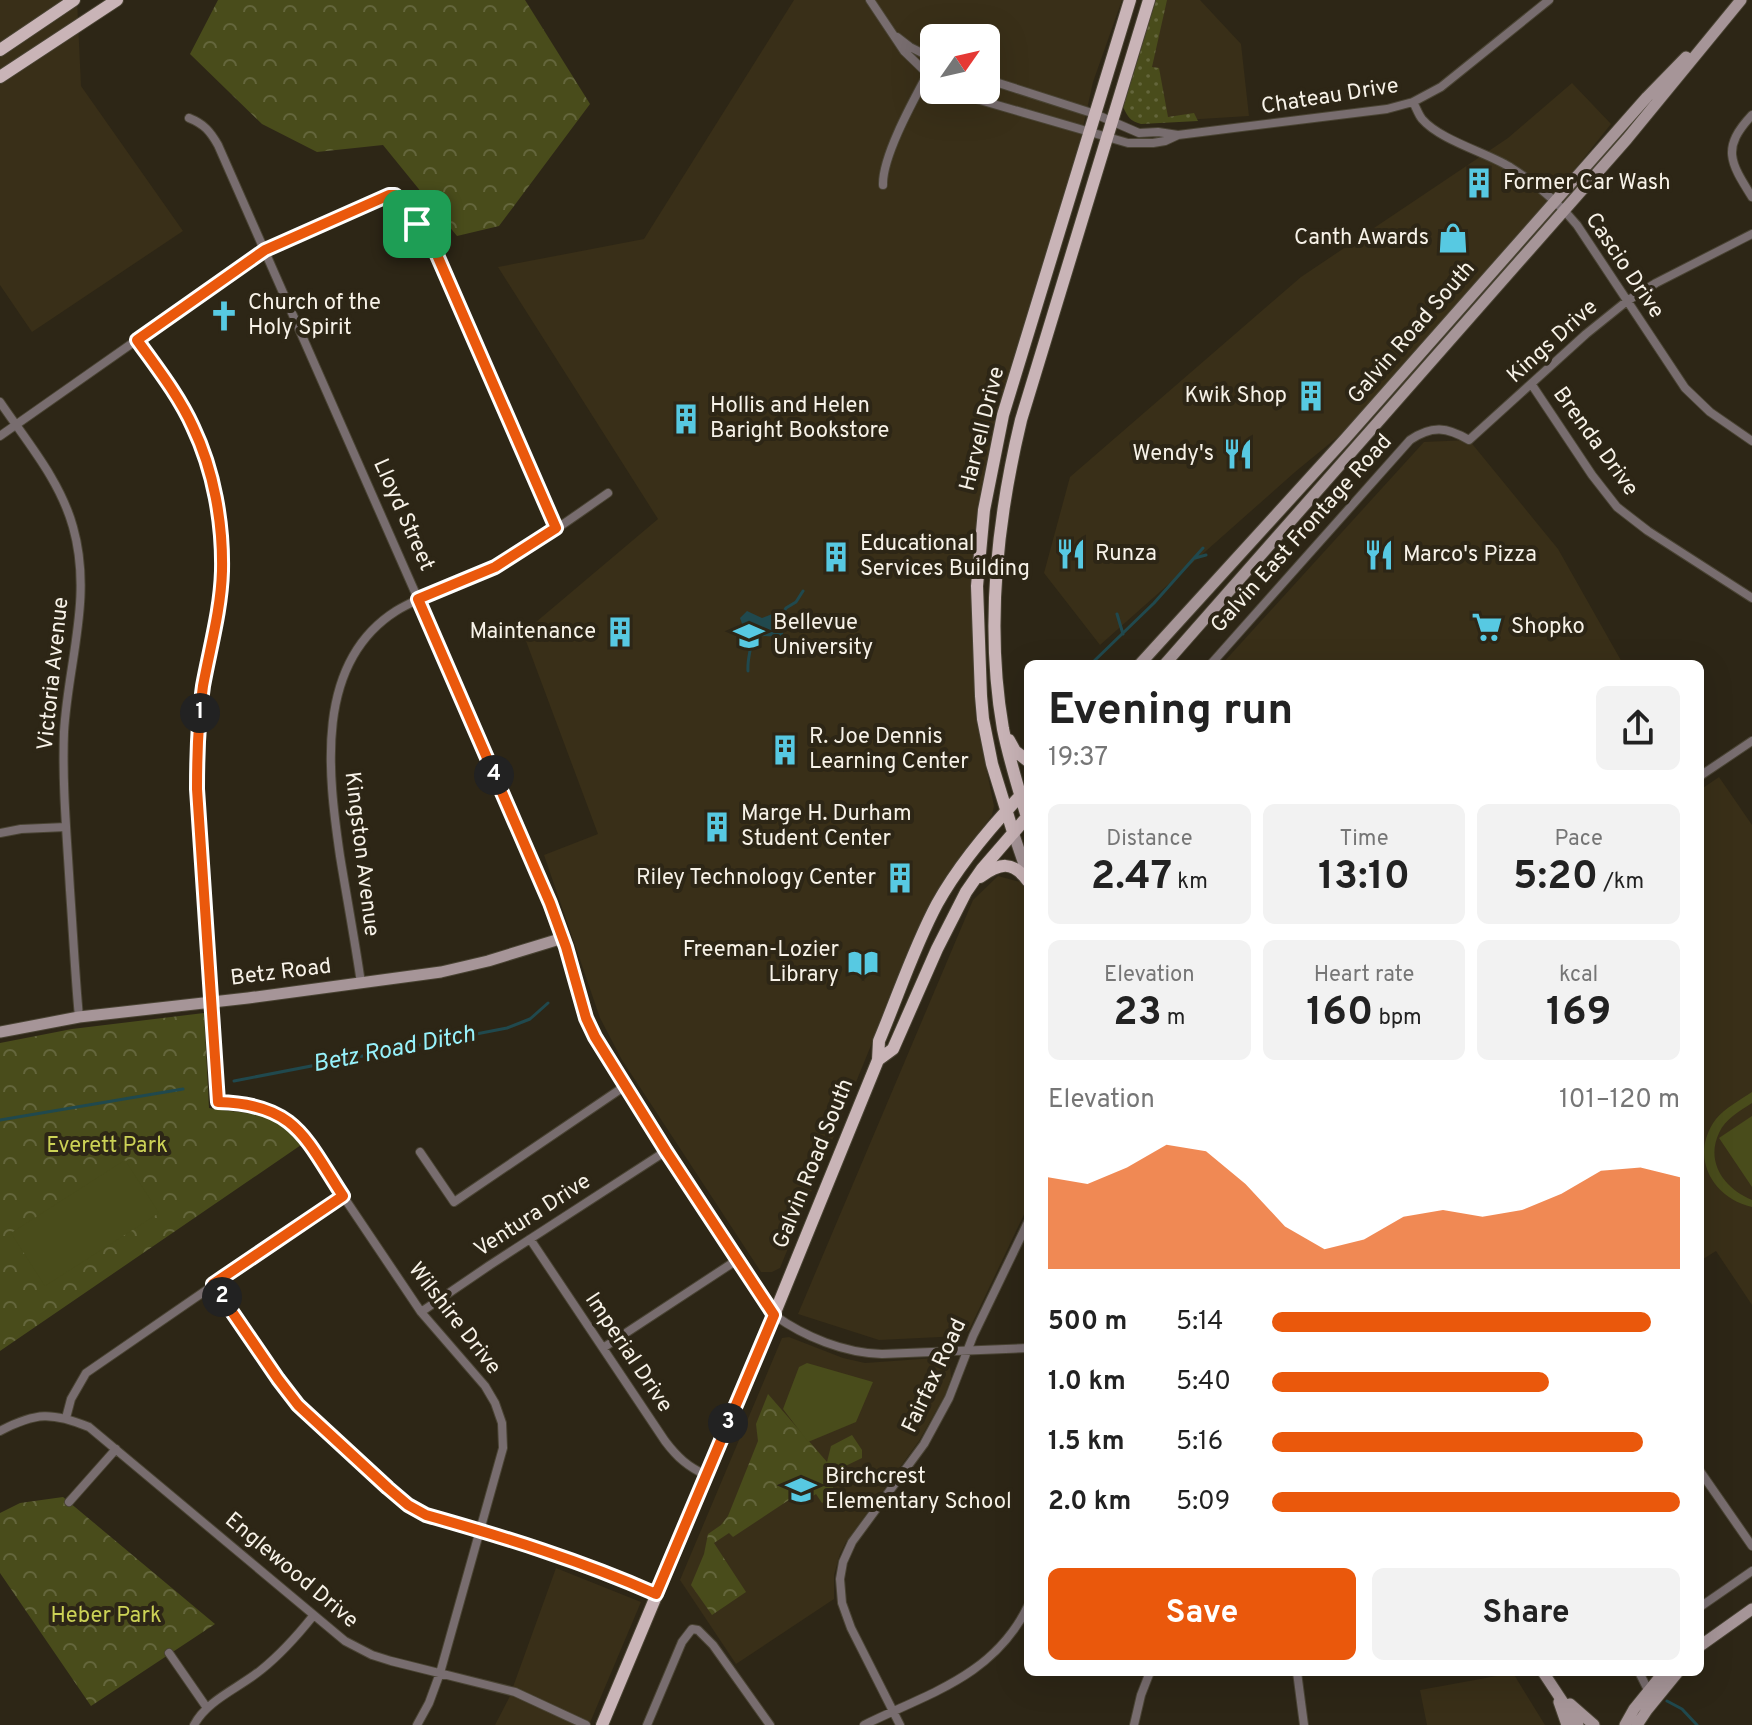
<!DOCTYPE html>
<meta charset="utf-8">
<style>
:root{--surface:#fff;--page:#f2f2f2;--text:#222;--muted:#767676;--accent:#ea580c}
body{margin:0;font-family:Overpass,sans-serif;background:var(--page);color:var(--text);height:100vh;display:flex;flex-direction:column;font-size:30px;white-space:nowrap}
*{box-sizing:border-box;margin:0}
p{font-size:26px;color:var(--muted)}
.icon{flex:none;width:44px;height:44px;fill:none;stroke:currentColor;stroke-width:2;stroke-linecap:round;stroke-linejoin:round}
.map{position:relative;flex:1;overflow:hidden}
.sheet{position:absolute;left:1024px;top:660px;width:680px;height:1016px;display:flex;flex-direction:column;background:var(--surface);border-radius:12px;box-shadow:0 8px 32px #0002}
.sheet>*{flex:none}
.needle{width:52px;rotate:56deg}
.controls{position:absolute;left:920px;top:24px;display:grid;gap:16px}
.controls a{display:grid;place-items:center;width:80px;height:80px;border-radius:12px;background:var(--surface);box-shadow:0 8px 32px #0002;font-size:40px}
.pin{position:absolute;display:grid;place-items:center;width:68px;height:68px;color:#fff;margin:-34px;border-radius:16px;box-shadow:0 4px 12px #0006}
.km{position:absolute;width:40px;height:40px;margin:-20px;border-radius:50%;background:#222;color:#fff;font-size:22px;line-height:40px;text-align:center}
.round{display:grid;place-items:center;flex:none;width:84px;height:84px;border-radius:12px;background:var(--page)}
.head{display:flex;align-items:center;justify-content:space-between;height:136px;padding:0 24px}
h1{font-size:44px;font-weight:700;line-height:60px}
.metrics{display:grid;grid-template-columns:repeat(3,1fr);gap:12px;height:136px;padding:8px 24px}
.metrics div{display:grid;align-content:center;border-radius:12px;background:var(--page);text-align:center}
.metrics b{font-size:40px;font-weight:700}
.metrics small{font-size:22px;font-weight:400}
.metrics p{font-size:22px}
.chart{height:224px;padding:16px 24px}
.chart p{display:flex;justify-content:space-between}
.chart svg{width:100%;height:144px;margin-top:8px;fill:var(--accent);opacity:.7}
.primary-button{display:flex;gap:16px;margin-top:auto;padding:16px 24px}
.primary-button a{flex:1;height:92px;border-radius:12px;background:var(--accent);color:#fff;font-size:32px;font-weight:700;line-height:92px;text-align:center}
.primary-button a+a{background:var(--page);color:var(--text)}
ul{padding:0 24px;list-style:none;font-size:26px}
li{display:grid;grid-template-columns:128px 96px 1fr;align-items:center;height:60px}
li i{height:20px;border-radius:10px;background:var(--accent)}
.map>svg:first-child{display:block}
</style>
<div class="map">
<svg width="1752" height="1725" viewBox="0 0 1752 1725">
<defs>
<pattern id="grass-dots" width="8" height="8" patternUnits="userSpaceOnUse" patternTransform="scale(2)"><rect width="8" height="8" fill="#494c1b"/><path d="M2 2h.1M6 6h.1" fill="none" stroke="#64663c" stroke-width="1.8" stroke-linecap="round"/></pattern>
<pattern id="forest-crowns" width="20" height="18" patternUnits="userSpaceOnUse" patternTransform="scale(2)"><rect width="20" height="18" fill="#494c1b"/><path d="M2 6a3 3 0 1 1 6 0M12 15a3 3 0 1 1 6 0" fill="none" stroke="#64663c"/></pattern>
</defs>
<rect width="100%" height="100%" fill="#2d2616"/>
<path fill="#392f18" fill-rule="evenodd" d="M0,0H77L81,86L183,231L32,332L0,285Z
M794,0H1122L1093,82L1075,163L999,414L974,640L975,713L994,806L992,815L939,888L890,999L780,1268L772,1272H761L622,1060L600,1018L544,855L598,834L523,633L658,519L498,267L644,239ZM934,38H986V90H934Z
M1156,0H1200L1241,44L1249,116L1152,122L1138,75Z
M1572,83L1611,124L1407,380L1295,472L1100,645L1044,573L1070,477L1301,277L1508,138Z
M1469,440L1558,549L1623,664H1222L1424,442Z
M1719,777L1752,825V1305L1716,1251L1700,1261V790Z
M998,876L1024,883L1028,892V1206L969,1330L961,1336L879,1340L798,1314L973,900Z
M789,1337L843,1358L865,1363L935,1358L943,1360L950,1367L951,1378L945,1395L919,1441L846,1542L840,1554L834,1575V1599L736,1664L680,1580L782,1338Z
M556,1568L641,1602L589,1725H495L509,1698Z
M1513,1673L1545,1725H1427L1420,1690Z"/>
<path fill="url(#grass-dots)" d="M1154,0H1167L1152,67L1159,68L1168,117L1194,113L1198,121L1141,124C1130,121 1128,117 1123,107Z"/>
<path fill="url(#forest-crowns)" d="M218,0H525L590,104L499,226L457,236L383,145L317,152L262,124L190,54Z
M204,1013L209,1108C248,1115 276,1109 301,1145L0,1351V1043L72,1029Z
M768,1394L827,1462L831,1446L852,1435L862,1450V1458L833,1472V1498L822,1503L816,1494L810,1498L804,1490L733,1537L729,1533L714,1543L746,1592L712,1615L691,1585L704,1554L708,1534L721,1525L728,1516L758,1441L756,1424Z
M63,1497L215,1624L91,1706L0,1573V1513L20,1503Z"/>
<path fill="#494c1b" d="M1752,1092V1103C1740,1111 1725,1119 1719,1133C1705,1163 1725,1189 1752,1200V1207C1711,1197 1689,1155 1716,1119C1725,1108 1740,1100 1752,1092Z
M1752,1116V1187L1719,1138Z
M125,1160L159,1213L45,1286L11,1233Z
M807,1363L873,1382L856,1422L808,1442L783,1409L799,1367Z"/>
<path fill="#20494e" d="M747,611L762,618L780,611L785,615L787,620L782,637L765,636L747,638L740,618Z"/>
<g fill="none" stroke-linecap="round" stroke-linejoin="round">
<path stroke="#20494e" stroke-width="3" d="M1195,558L1206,555
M783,613L786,608L796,602L803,591
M1117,614L1123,634
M1091,664L1154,603L1203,548
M748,671C747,658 752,648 751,639
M234,1081L507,1028L530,1019L548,1003
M0,1120L183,1089
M1667,1701L1682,1709L1697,1725"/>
<g stroke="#494333" stroke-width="10">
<path id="street" d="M870,0L904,51L934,80
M897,37L910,47L934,59
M986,79L1095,114L1139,133L1158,132L1178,135
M953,90L966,96L1128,143H1153L1165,141L1178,135L1387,109L1413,102L1441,87L1549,0
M1413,102C1416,107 1418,114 1422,119C1440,140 1485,152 1510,167C1535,183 1558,202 1577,225L1685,388L1710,412L1752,441
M1752,115C1721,148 1730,162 1752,197
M189,118C204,124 210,131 218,145L418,599L563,938
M883,185C882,157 913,101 927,75
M137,340C157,368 179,396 193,427C214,471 223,523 222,571C221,609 210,648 203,685C198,720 197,754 197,789L218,1102C251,1103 273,1108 298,1129L421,1312L485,1386L495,1403L502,1423L503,1448L440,1673L429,1703L417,1725
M1532,385L1592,475L1617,507L1648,531L1752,598
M0,402C27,442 60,480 73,527C93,597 68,662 64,732C62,785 67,837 70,890C73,932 75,975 79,1017
M0,436L265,250L379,199L389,195H395L403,202L437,255L556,528
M1211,664L1410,440C1432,425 1447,427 1469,440L1586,334L1627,301L1656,283L1752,234
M1700,776L1752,741
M0,833L21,829L66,827
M361,983C355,941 347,899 340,856C328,774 314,663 396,611C427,592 464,584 496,566C535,545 572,518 608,493
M420,1152L454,1202L625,1086
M530,1239L665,1441C677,1457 688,1467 706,1475
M213,1284L278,1379L298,1405L388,1488L408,1505L426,1515C504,1537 581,1561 656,1594
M421,1312L490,1265L666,1151
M774,1315C805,1337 844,1353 882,1354L1028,1348
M603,1348L737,1260
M66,1418L71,1399L86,1373L343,1196
M0,1431C36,1412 52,1412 89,1427L345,1641L372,1655L391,1661L515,1692L586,1725
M1700,1471L1752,1546
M69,1502L116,1449
M1700,1607L1752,1571
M169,1653L207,1708
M1297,1672L1304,1725
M1639,1672L1648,1690
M194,1725C207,1700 239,1688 261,1670C281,1654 297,1636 313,1616
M647,1725L682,1642L692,1629L698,1630L713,1645L770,1725
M864,1725C929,1693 994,1676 1028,1606
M900,1725L851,1628L842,1603L840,1579L843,1562L852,1542L924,1444L949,1398L973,1336L1028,1222
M1134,1725L1141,1695L1150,1672"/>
</g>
<g stroke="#494333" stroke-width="13">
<path id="secondary" d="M1140,664L1345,439L1647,97L1686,57
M1165,664L1627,139L1741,0
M1013,832L1028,876
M0,1032L79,1017L248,998L441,972L488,961L563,938L586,1018L595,1037L666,1151L774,1315
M1700,1646L1752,1609
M1543,1672L1578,1725
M1559,1702L1567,1725
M1570,1704L1594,1725
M1625,1725L1634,1709L1664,1672
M1637,1725L1647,1710L1678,1672"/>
</g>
<g stroke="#494333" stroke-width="14">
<path id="primary" d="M0,50L74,0
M0,77L117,0
M1009,740L1015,751L1028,761
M1013,832L992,764L983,719L981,696L977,586L984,510L1003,415L1130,0
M980,877C1000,863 1012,860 1028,881
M878,1060L893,1049L937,949L966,892L982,869L1027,817C1018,788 1009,758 1003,729C985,626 997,520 1021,420L1149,0
M602,1725L774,1315L878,1060L879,1041C898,996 914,947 937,904C959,864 989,829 1020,796"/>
</g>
<use href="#street" stroke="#786d6f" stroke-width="8"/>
<use href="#secondary" stroke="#a69598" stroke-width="11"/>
<use href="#primary" stroke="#c9b4b7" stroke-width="12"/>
</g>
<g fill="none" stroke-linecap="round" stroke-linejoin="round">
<g stroke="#fff" stroke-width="16">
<path id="route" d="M389,195H395L403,202L437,255L556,528L495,567L418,599L550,903L566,947L586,1018L595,1037L666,1151L774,1315L656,1594C582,1561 504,1537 426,1515L408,1505L388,1488L298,1405L278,1379L213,1284L343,1196C305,1138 296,1104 218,1102L197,789C197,754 198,720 203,686C210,648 221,609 222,571C223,523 214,471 193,427C179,396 157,368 137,340L265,250Z"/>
</g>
<use href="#route" stroke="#ea580c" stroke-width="10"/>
</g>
<defs>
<g id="building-bare" transform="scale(2.4)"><path d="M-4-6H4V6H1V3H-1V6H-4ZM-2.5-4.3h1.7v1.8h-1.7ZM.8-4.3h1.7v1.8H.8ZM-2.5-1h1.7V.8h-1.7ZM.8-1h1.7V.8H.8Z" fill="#57c9e2" stroke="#2d2616" stroke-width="2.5" paint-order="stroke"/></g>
<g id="shop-bare" transform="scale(2.4)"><path d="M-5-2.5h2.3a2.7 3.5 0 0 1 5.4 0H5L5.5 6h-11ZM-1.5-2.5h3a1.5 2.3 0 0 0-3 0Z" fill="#57c9e2" stroke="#2d2616" stroke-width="2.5" paint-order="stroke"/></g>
<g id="church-bare" transform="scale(2.4)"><path d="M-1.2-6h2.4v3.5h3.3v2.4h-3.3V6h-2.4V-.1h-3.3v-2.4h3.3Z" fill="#57c9e2" stroke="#2d2616" stroke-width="2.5" paint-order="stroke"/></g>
<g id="restaurant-bare" transform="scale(2.4)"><path d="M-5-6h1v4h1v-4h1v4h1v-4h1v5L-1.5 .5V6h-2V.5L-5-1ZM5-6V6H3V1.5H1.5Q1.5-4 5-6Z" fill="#57c9e2" stroke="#2d2616" stroke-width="2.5" paint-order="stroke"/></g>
<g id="supermarket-bare" transform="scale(2.4)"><path d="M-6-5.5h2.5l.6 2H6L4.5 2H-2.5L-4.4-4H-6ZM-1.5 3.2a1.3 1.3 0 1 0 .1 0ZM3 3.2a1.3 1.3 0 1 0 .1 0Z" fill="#57c9e2" stroke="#2d2616" stroke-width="2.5" paint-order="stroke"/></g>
<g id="university-bare" transform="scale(2.4)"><path d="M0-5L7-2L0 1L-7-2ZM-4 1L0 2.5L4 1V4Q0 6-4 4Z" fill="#57c9e2" stroke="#2d2616" stroke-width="2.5" paint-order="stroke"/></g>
<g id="library-bare" transform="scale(2.4)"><path d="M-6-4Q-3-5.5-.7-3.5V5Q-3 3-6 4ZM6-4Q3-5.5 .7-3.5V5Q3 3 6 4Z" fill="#57c9e2" stroke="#2d2616" stroke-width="2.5" paint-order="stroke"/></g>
<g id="school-bare" transform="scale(2.4)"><path d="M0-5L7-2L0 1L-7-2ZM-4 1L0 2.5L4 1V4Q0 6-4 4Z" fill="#57c9e2" stroke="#2d2616" stroke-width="2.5" paint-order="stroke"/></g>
</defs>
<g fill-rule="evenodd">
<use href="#building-bare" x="1479" y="183"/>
<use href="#shop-bare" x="1453" y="238"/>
<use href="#church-bare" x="224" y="316"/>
<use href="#building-bare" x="1311" y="396"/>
<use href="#building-bare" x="686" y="419"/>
<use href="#restaurant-bare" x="1238" y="454"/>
<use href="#restaurant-bare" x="1071" y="554"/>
<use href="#restaurant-bare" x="1379" y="555"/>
<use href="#building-bare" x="836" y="557"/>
<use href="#supermarket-bare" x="1487" y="627"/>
<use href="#building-bare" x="620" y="632"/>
<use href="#university-bare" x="749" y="636"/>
<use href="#building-bare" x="785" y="750"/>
<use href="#building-bare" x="717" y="827"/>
<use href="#building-bare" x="900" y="878"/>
<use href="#library-bare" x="863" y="963"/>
<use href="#school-bare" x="801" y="1490"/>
</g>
<g text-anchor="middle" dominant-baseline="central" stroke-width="8" stroke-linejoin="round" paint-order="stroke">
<g font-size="22" fill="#f7f2e8" stroke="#2d2616">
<text transform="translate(1330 97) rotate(-9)">Chateau Drive</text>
<text transform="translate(1624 266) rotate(56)">Cascio Drive</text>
<text transform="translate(1412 333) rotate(-49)">Galvin Road South</text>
<text transform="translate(1553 342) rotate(-42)">Kings Drive</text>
<text transform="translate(983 429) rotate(-76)">Harvell Drive</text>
<text transform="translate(1595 442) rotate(54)">Brenda Drive</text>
<text transform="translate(403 515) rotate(66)">Lloyd Street</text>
<text transform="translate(1302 534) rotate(-48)">Galvin East Frontage Road</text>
<text transform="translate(54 674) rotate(-84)">Victoria Avenue</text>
<text transform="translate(361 854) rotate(83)">Kingston Avenue</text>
<text transform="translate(281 973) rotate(-7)">Betz Road</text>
<text transform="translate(814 1164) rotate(-68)">Galvin Road South</text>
<text transform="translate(533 1216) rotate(-33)">Ventura Drive</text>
<text transform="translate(454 1319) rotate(52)">Wilshire Drive</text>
<text transform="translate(628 1353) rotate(56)">Imperial Drive</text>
<text transform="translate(935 1376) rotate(-65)">Fairfax Road</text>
<text transform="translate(291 1571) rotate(40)">Englewood Drive</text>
</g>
<g font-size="22" fill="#f7f2e8" stroke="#2d2616" text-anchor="start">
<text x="1503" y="183">Former Car Wash</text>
<text x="1429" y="238" text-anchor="end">Canth Awards</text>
<text x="248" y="303">Church of the<tspan x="248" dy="25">Holy Spirit</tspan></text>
<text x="1287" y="396" text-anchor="end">Kwik Shop</text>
<text x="710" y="406">Hollis and Helen<tspan x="710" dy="25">Baright Bookstore</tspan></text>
<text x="1214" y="454" text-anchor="end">Wendy's</text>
<text x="860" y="544">Educational<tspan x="860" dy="25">Services Building</tspan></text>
<text x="1095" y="554">Runza</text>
<text x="1403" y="555">Marco's Pizza</text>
<text x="773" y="623">Bellevue<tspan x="773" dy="25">University</tspan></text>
<text x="1511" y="627">Shopko</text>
<text x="596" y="632" text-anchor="end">Maintenance</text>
<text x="809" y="737">R. Joe Dennis<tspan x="809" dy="25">Learning Center</tspan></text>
<text x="741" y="814">Marge H. Durham<tspan x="741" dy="25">Student Center</tspan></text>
<text x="876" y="878" text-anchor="end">Riley Technology Center</text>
<text x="839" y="950" text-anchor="end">Freeman-Lozier<tspan x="839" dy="25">Library</tspan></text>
<text x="825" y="1477">Birchcrest<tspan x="825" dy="25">Elementary School</tspan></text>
</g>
<g font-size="22" fill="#ccd256" stroke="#2d2616">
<text x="107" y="1146">Everett Park</text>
<text x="106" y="1616">Heber Park</text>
</g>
<g font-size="24" font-style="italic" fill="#97f2fc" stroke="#2d2616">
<text transform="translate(394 1050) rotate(-11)">Betz Road Ditch</text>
</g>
</g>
</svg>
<div class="controls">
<a><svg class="needle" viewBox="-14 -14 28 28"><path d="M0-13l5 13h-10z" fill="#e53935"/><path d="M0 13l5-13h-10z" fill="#767676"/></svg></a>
</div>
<div class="pin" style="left:417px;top:224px;background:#1e9e55"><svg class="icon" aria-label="arrive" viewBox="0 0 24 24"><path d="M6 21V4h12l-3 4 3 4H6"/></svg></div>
<b class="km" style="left:200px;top:713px">1</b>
<b class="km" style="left:222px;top:1297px">2</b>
<b class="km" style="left:728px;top:1423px">3</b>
<b class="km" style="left:494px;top:775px">4</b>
<section class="sheet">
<div class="head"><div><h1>Evening run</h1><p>19:37</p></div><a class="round"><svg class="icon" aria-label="share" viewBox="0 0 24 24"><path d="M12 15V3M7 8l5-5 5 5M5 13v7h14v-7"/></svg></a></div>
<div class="metrics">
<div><p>Distance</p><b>2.47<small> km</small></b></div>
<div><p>Time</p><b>13:10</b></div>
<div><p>Pace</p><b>5:20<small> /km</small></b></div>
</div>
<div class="metrics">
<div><p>Elevation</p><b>23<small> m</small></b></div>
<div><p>Heart rate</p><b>160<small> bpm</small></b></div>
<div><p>kcal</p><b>169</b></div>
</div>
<div class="chart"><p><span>Elevation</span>101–120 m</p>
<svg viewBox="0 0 160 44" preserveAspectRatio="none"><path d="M0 44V16L10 18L20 13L30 6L40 8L50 18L60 31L70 38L80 35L90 28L100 26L110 28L120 26L130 21L140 14L150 13L160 16V44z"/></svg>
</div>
<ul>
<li><b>500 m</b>5:14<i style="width:93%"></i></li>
<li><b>1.0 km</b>5:40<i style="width:68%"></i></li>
<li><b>1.5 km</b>5:16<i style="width:91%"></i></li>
<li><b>2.0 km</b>5:09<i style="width:100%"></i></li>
</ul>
<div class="primary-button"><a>Save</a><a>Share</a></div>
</section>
</div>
